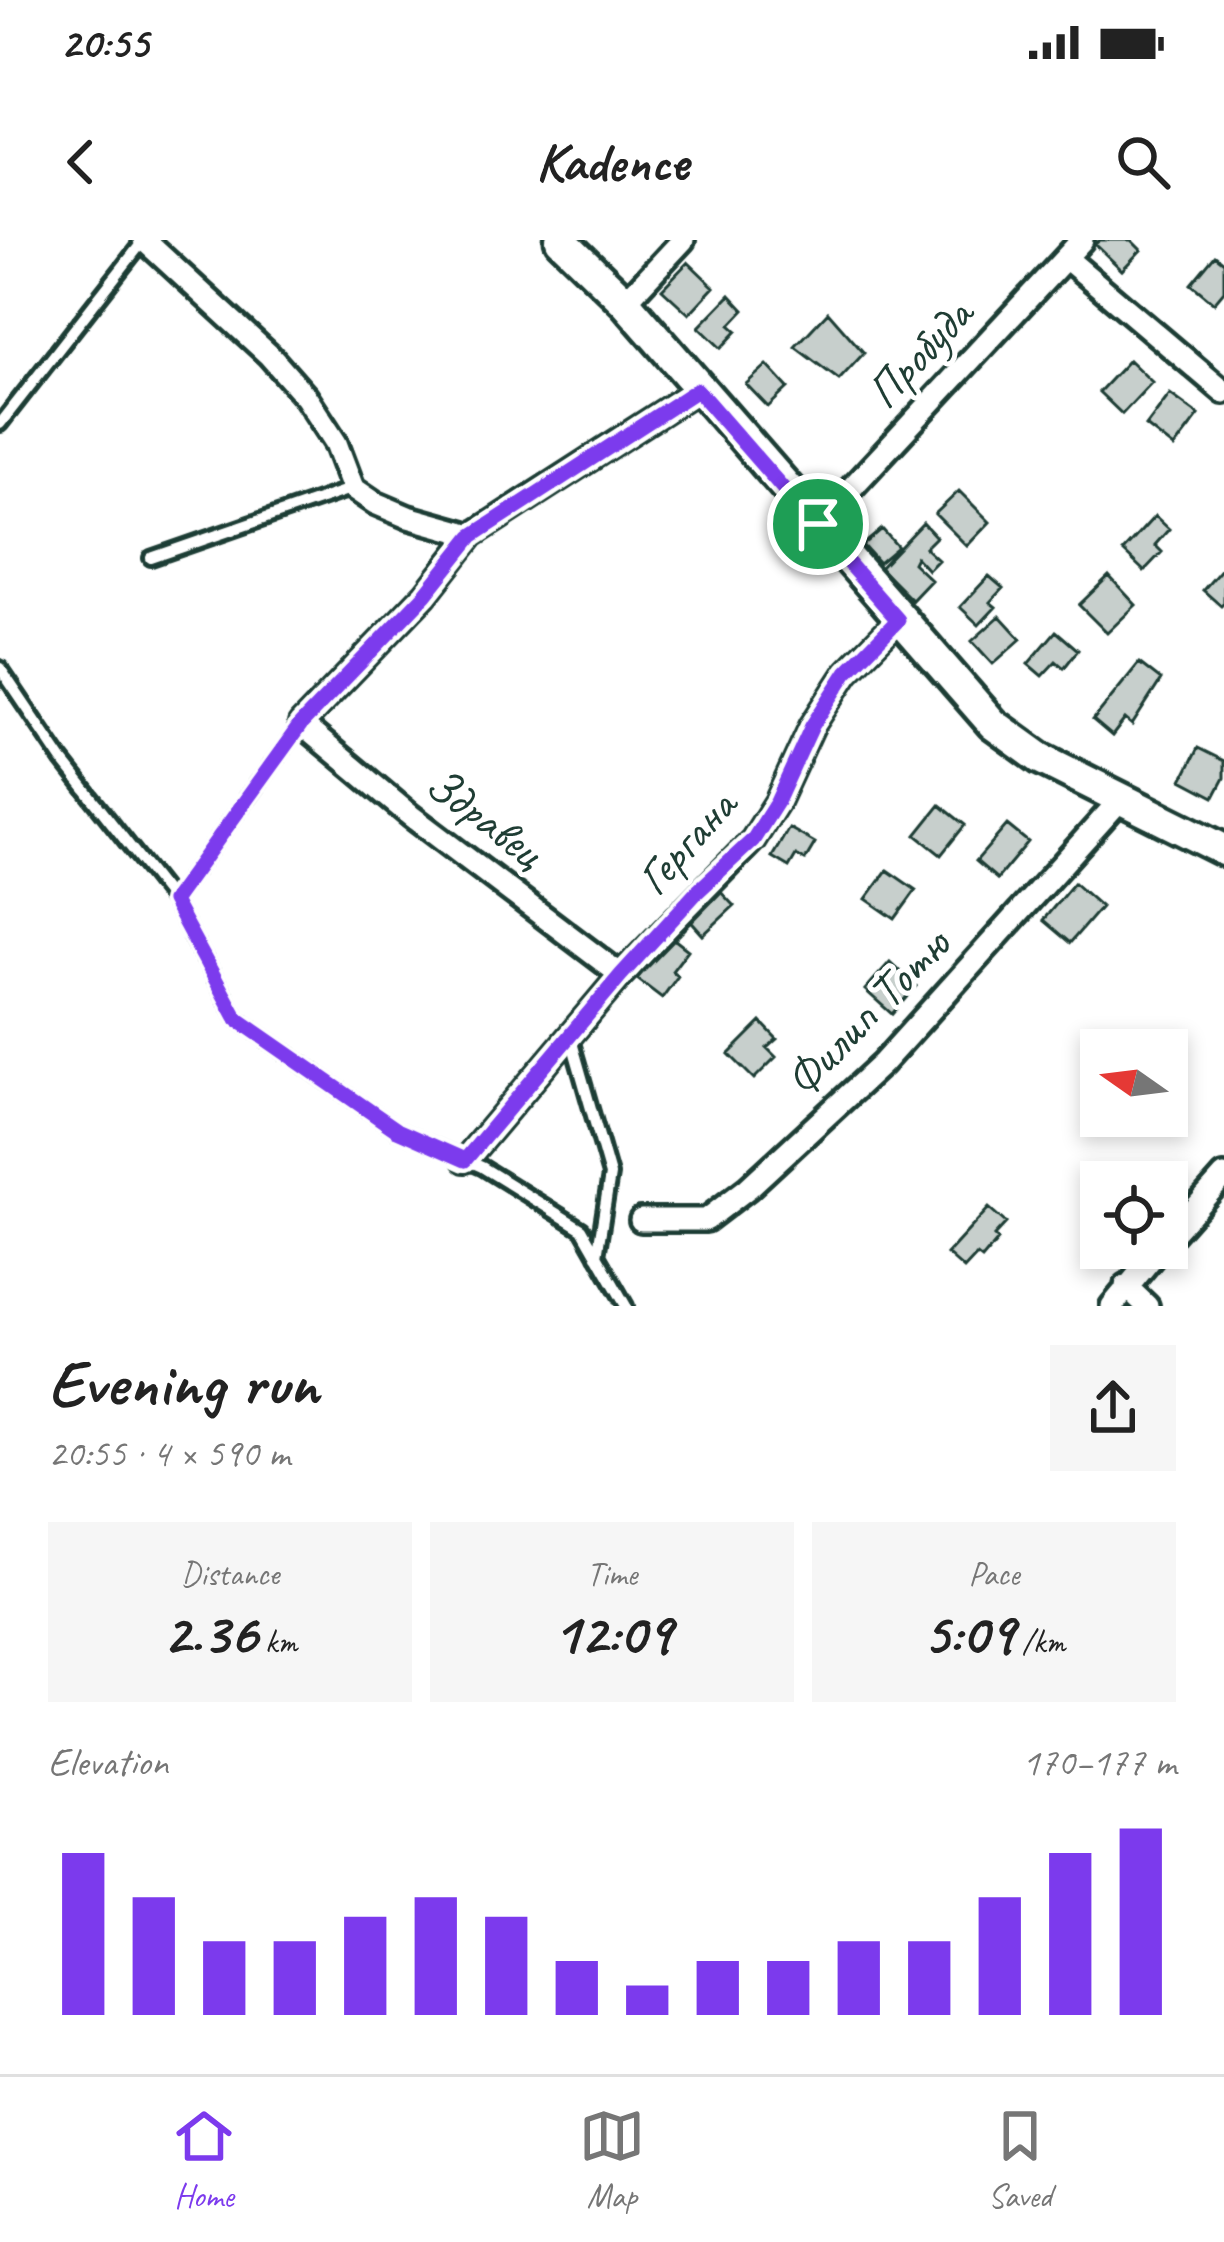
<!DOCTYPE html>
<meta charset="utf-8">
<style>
:root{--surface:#fff;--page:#f6f6f6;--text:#222;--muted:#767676;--line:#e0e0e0;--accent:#7c3aed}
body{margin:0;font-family:Caveat,sans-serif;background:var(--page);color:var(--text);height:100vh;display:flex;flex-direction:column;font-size:45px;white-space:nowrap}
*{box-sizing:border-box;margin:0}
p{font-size:39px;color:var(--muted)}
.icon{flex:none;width:66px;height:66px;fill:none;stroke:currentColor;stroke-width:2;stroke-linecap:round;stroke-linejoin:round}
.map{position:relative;height:1066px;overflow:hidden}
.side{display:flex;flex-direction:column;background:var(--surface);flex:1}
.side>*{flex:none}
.needle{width:78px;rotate:284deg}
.tools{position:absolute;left:1080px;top:789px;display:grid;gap:24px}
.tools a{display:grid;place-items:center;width:108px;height:108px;border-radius:0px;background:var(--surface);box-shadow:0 6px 18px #0003;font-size:60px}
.pin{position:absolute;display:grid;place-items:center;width:102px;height:102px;color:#fff;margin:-51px;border:6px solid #fff;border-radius:50%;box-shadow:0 3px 12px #0007}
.round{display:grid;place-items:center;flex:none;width:126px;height:126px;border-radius:0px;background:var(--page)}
.overview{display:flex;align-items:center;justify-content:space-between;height:204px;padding:0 48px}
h1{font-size:66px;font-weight:800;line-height:90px}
.metrics{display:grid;grid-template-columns:repeat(3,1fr);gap:18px;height:204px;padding:12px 48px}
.metrics div{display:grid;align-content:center;border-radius:0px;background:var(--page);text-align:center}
.metrics b{font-size:60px;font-weight:800}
.metrics small{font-size:33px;font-weight:400}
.metrics p{font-size:33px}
.chart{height:336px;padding:24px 48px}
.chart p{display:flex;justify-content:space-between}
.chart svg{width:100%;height:216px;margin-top:12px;stroke:var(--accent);stroke-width:6}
.status{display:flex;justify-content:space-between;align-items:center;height:84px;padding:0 60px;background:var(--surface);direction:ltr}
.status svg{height:33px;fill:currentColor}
header{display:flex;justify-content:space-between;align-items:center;height:156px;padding:0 48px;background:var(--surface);font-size:54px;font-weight:800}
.menu{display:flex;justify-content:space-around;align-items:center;height:168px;border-top:3px solid var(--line);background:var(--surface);font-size:33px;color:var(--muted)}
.menu a{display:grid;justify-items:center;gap:6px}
.menu .selected{color:var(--accent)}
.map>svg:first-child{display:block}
</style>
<div class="status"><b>20:55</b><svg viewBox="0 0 49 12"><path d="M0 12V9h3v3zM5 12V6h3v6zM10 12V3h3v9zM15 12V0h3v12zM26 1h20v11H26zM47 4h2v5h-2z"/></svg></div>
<header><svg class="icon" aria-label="back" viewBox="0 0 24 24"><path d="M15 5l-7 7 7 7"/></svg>Kadence<svg class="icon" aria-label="search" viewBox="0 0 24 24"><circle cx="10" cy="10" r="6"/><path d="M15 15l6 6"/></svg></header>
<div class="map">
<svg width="1224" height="1066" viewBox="0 0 1224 1066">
<rect width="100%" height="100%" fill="#fff"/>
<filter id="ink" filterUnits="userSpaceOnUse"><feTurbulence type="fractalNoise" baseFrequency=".00833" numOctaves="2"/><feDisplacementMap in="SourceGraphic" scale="24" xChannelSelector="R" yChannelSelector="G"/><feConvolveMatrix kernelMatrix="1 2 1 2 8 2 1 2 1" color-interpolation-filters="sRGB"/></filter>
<g filter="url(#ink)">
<path fill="#c7cfcc" stroke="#1f3d34" stroke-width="3" d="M1100,0H1131L1141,10L1122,30L1095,4Z
M1215,15L1224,22V51L1214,63L1191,44Z
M688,22L714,47L689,74L662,49Z
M730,55L744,70L730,85L737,91L721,108L699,87Z
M828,72L864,113L839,140L795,107Z
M1129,120L1152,142L1122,174L1099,152Z
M767,125L788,148L768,167L746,144Z
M1170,154L1199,175L1174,208L1146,186Z
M959,251L990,282L967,306L935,274Z
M1155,276L1169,289L1155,305L1162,312L1144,331L1123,311Z
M923,283L936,297L925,308L938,320L928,330L916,317L913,323L931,340L912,360L880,328Z
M882,289L898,307L879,323L863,305Z
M1224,326V363L1221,366L1203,350Z
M989,336L1003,348L990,362L996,367L979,385L960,367Z
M1109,336L1136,365L1107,393L1079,365Z
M1000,376L1021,399L993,424L972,401Z
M1056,391L1078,410L1064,428L1056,421L1042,436L1028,424Z
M1139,423L1161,440L1132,485L1125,479L1112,496L1093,480Z
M1198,508L1224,521V538L1214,557L1182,540Z
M940,565L965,585L941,615L916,595Z
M1007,585L1028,602L997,639L976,621Z
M789,588L815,603L805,620L796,615L789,627L772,617Z
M887,630L916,650L895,679L866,659Z
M1074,643L1101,667L1070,703L1043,680Z
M716,647L734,666L703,695L686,676Z
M670,696L688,710L672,731L678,736L662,758L637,739Z
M890,722L916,746L892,774L865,750Z
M761,782L777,799L767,808L776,817L754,839L729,814Z
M989,968L1006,983L994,996L998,1000L982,1019L977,1015L964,1029L947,1014Z"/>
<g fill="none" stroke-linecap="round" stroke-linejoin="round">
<g stroke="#1f3d34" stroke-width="20">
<path id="lane" d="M0,184L144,0
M151,318L353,248
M0,428L62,520L173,661L237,779L397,890L482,927L582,989L626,1066
M173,661L301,484
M571,799L610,935L597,1016"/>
</g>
<g stroke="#1f3d34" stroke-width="30">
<path id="street" d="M144,0L269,115L306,157L336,203L353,248L375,263L408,277L472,295
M1066,18L1224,152
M625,62L683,0
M818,284L1082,0
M621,735L411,576L301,484L425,355L472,295L697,150
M465,920L621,735L753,600L777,562L812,486L847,432L898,380
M641,980H706L748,948L882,824L1120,560
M1167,1000L1224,936
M1126,1046L1147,1066
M1112,1066L1160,1008"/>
</g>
<g stroke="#1f3d34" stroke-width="39">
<path id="secondary" d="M561,0L625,62L993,484L1040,518L1224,610"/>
</g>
<use href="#lane" stroke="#fff" stroke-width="10"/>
<use href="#street" stroke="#fff" stroke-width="21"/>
<use href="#secondary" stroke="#fff" stroke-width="30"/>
</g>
</g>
<g fill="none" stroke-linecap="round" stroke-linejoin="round" filter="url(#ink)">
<g stroke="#fff" stroke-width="24">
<path id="route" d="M697,150L898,380L847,432L812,486L777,562L753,600L697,652L621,735L465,920L397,890L237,779L173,661L301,484L425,355L472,296Z"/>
</g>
<use href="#route" stroke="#7c3aed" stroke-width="15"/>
</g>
<g text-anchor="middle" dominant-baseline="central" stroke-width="10" stroke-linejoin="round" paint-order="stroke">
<g font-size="48" fill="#1f3d34" stroke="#fff">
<text transform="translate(919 113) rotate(-47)">Пробуда</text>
<text transform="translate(485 577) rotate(37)">Здравец</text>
<text transform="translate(686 602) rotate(-48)">Гергана</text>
<text transform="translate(867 772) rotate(-46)">Филип Тотю</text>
</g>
</g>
</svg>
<div class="tools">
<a><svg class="needle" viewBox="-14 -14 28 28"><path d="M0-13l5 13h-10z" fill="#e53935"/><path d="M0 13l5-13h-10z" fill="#767676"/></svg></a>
<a><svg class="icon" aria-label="locate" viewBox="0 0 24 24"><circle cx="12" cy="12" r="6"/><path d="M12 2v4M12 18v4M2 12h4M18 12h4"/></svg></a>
</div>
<div class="pin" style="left:818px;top:284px;background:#1e9e55"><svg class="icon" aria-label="arrive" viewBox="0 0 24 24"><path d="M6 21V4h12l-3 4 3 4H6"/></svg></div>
</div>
<section class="side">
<div class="overview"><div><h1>Evening run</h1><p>20:55 · 4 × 590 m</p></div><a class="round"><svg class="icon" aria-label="share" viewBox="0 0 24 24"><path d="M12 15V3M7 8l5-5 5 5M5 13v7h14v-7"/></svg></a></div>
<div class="metrics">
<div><p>Distance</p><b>2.36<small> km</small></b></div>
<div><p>Time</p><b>12:09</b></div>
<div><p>Pace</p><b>5:09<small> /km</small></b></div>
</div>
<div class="chart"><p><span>Elevation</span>170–177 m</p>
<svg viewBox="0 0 160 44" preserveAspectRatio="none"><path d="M5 44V11M15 44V20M25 44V29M35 44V29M45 44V24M55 44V20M65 44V24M75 44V33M85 44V38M95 44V33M105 44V33M115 44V29M125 44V29M135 44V20M145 44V11M155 44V6"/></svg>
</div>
</section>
<nav class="menu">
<a class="selected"><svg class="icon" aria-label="home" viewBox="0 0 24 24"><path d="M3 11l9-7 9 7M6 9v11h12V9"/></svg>Home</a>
<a><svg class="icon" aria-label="map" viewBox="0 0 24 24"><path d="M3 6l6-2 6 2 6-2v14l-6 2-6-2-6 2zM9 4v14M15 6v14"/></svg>Map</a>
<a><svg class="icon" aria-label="saved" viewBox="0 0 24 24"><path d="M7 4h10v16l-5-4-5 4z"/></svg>Saved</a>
</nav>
